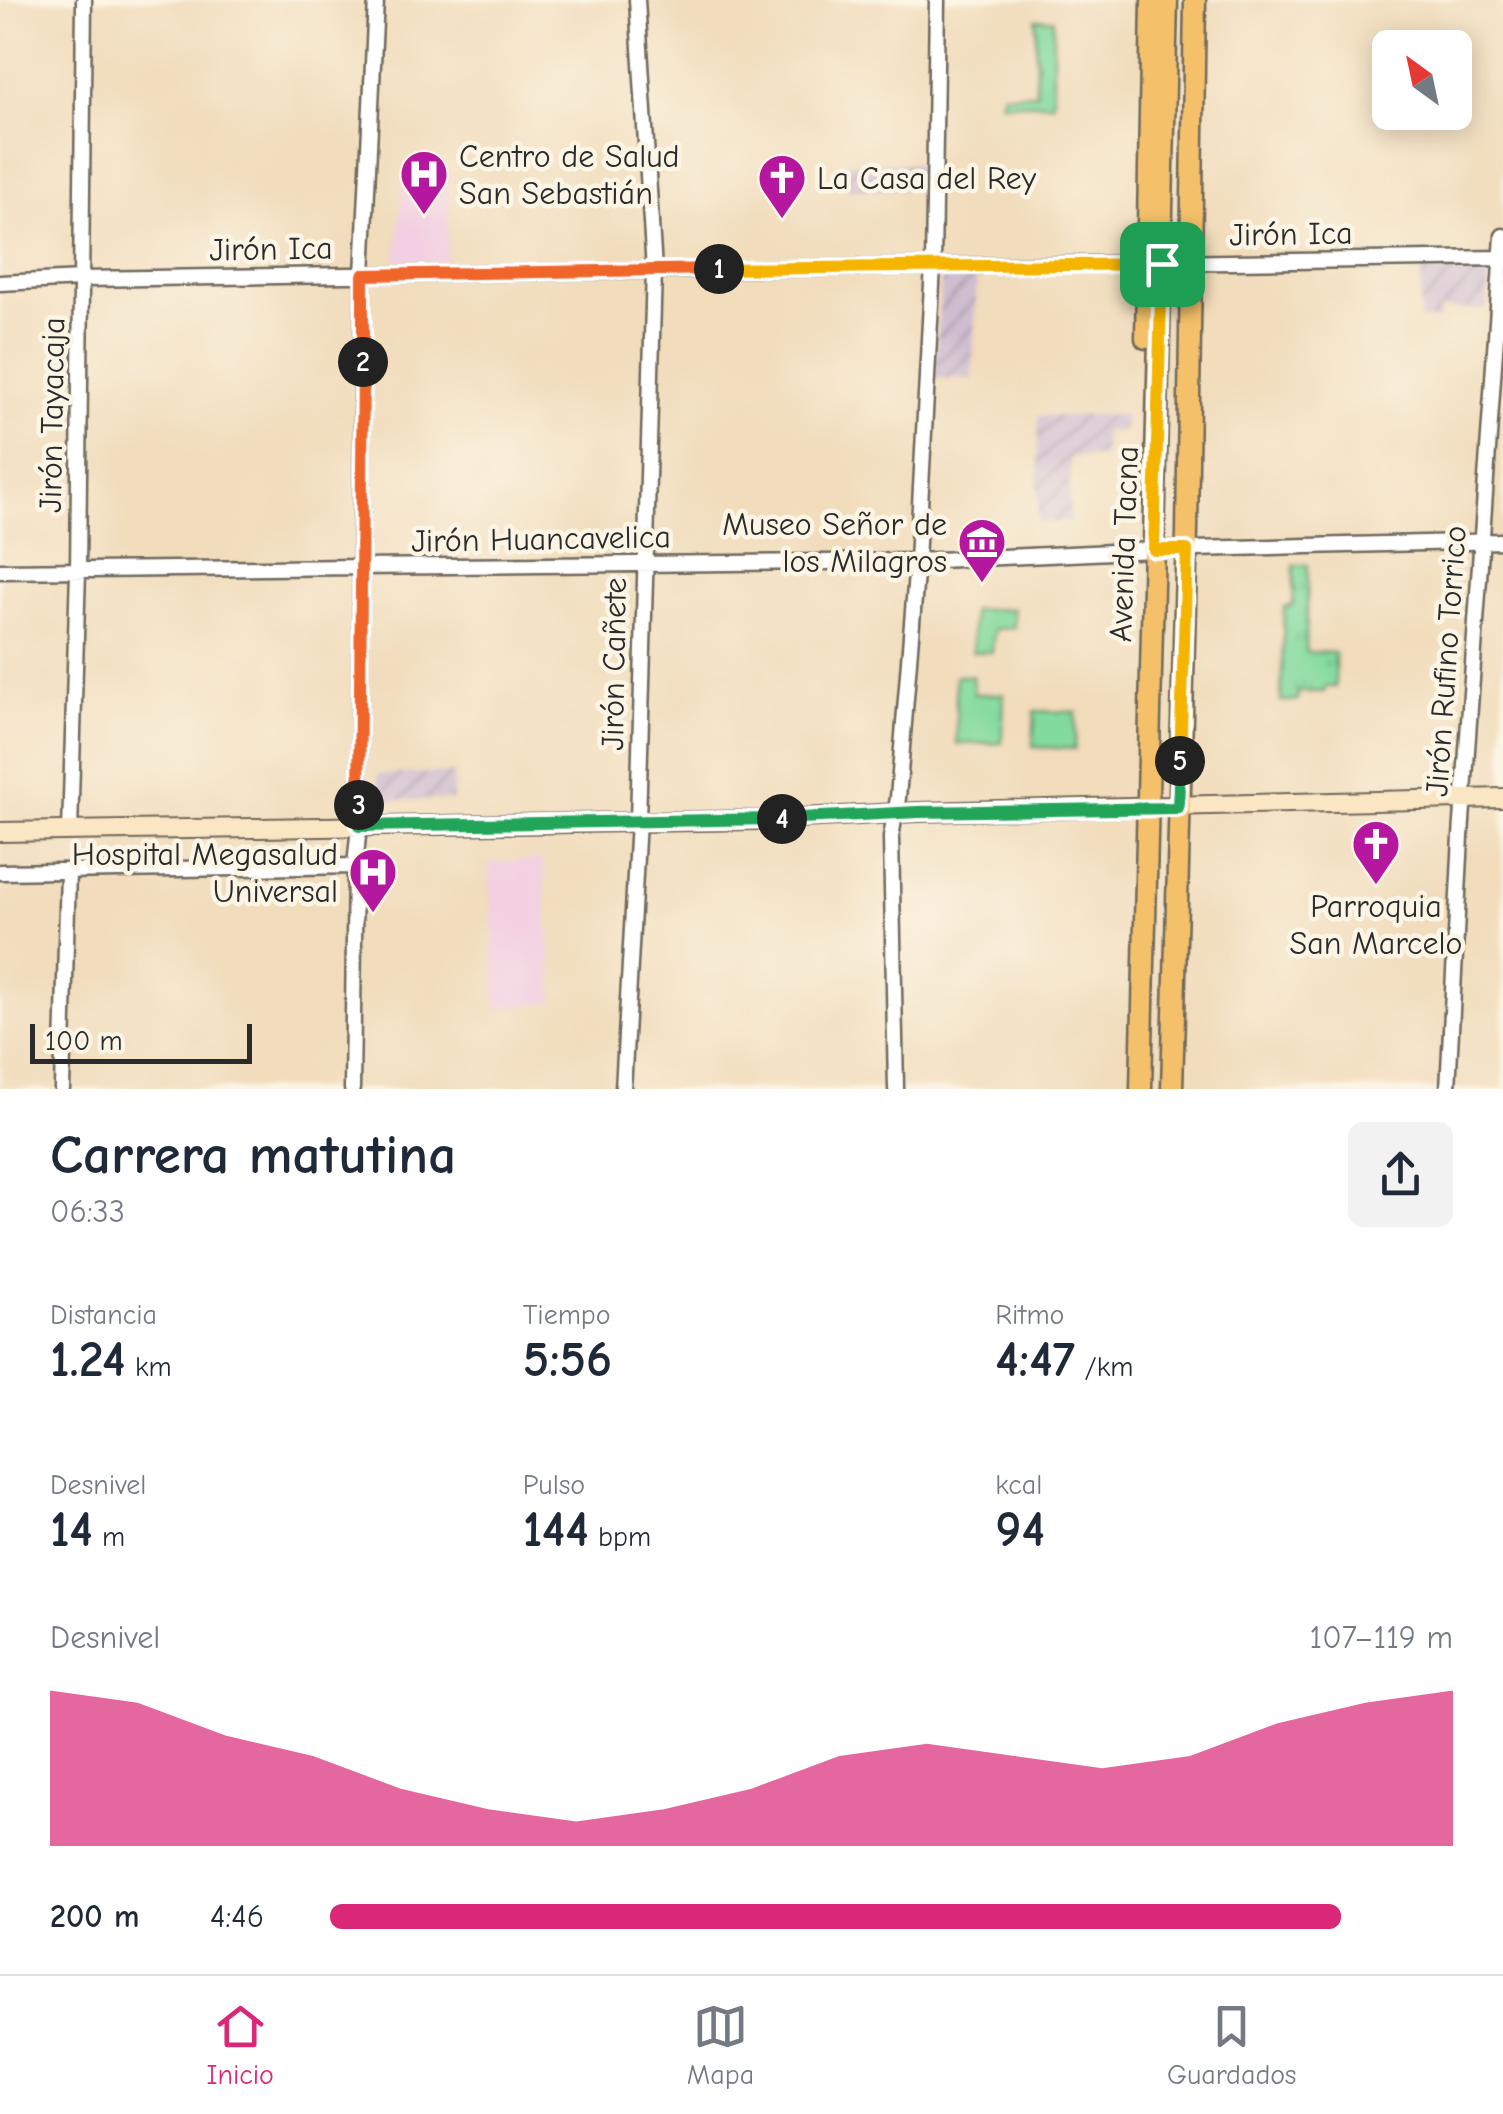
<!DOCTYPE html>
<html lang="es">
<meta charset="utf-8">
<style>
:root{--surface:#fff;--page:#f2f2f3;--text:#1f2937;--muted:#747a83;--line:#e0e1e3;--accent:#db2777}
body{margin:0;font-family:"Comic Neue",sans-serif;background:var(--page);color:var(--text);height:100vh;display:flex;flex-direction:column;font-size:38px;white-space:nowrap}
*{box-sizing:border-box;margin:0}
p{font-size:32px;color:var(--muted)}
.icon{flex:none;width:55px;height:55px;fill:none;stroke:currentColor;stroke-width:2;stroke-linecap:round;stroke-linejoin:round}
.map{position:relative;height:1089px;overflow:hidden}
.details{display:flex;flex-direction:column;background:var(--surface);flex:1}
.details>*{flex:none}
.needle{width:65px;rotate:327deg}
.buttons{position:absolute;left:1372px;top:30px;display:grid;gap:20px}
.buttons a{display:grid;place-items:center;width:100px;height:100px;border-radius:15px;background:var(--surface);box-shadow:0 5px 25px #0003;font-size:50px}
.scale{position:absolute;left:30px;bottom:25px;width:222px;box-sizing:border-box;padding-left:10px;border:5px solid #2b2b2b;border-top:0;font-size:28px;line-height:35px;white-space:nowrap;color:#2b2b2b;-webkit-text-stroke:8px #fcf5e5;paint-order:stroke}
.pin{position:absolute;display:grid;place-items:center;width:85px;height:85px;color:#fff;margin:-42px;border-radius:20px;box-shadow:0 5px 15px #0006}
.km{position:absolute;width:50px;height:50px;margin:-25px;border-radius:50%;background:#222;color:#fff;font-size:28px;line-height:50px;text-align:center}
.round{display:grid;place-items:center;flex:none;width:105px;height:105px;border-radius:15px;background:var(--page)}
.head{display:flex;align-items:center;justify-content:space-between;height:170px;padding:0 50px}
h1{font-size:55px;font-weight:700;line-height:75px}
.metrics{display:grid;grid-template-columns:repeat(3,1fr);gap:15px;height:170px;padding:10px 50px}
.metrics div{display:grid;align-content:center}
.metrics b{font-size:50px;font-weight:700}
.metrics small{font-size:28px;font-weight:400}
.metrics p{font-size:28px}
.chart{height:280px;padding:20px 50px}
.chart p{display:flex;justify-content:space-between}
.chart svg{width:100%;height:180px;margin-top:10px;fill:var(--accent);opacity:.7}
ul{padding:0 50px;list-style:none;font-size:32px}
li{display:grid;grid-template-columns:160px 120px 1fr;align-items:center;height:75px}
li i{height:25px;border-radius:12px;background:var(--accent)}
.dock{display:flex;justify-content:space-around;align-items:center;height:140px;border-top:2px solid var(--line);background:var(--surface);font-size:28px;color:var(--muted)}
.dock a{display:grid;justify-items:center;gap:5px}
.dock .current{color:var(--accent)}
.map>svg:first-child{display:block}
</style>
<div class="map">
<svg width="1503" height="1089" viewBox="0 0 1503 1089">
<defs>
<pattern id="industrial-furrows" width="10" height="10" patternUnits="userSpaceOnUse" patternTransform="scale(2.5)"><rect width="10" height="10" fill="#cfbdd0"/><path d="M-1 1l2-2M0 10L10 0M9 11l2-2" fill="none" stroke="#a89aa9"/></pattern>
<pattern id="grass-tufts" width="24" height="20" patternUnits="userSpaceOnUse" patternTransform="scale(2.5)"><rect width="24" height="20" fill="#83da9e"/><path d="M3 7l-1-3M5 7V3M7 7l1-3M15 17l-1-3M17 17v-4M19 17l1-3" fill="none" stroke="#71bb88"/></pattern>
</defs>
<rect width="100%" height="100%" fill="#fcf5e5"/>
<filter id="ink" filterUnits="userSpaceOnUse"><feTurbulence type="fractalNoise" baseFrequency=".01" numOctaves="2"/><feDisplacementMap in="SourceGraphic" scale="20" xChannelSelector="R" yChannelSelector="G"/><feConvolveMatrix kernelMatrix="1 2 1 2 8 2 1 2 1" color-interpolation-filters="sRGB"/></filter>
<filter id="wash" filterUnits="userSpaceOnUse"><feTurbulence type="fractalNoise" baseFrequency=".0048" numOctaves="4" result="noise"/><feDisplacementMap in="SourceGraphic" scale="40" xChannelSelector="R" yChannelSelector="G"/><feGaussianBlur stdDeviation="2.25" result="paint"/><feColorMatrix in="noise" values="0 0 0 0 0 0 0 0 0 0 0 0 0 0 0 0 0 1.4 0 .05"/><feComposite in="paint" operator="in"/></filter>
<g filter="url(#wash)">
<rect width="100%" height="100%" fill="#f1dcbb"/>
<path fill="#f2cfe2" d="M404,168L450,172L447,261H396Z
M543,860L554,1002L496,1009L489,862Z"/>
<path fill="url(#industrial-furrows)" d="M847,163L921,164L920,190L846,189Z
M1421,267L1488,268L1487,310L1440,309L1439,320H1420Z
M942,271L977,272L972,379L934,378Z
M1124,415V431H1104V457H1070V522H1038V416Z
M453,773V800H378V774Z"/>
<path fill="url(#grass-tufts)" stroke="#578264" stroke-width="2.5" d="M1036,19H1053V103H1000L1003,94L1036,93Z
M1294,565H1308L1306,652L1335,653V687H1325L1324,692H1298L1297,701H1281L1284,608L1293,605Z"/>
<path fill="#83da9e" stroke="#578264" stroke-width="2.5" d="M1013,609L1014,628L994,629L992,652H972V610Z
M955,676H972L974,694H1004L1002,743L957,744Z
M1035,711L1076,712L1075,749L1033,747Z"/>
</g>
<g filter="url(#ink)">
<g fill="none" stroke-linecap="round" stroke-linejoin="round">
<g stroke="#70695d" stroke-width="19">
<path id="street" d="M0,283L82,279L1503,258
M0,571L917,561L1154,550L1503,541
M70,831L78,571L84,0
M0,872L355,866
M62,1089L68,871
M352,1089L355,866L359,826L363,275L376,0
M623,1089L638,821L654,270L637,0
M896,1089L891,837L898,798L917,561L933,266L937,0
M1448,1089L1461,836L1503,236"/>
</g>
<g stroke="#70695d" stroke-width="22">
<path id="secondary" d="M0,832L761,820L918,812L1503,798"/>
</g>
<g stroke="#70695d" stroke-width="25">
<path id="primary" d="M1146,338L1152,0
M1141,1089L1167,0
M1172,1089L1187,531L1195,0"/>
</g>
<use href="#street" stroke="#fff" stroke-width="14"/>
<use href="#secondary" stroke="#fbe6c3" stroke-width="18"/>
<use href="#primary" stroke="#f4c16a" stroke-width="20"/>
</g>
</g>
<g fill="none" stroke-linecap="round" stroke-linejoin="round" filter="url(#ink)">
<g stroke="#fff" stroke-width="20">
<path id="split-1" d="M719,269L1162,264"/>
</g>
<g stroke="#fff" stroke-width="20">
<path id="split-2" d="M363,362V275L719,269"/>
</g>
<g stroke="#fff" stroke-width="20">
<path id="split-3" d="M359,805L363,362"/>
</g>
<g stroke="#fff" stroke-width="20">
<path id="split-4" d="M359,805V826L782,819"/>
</g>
<g stroke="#fff" stroke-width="20">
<path id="split-5" d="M782,819L918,812L1178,808L1180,761"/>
</g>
<g stroke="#fff" stroke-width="20">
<path id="split-6" d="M1162,264L1154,550H1187L1180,761"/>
</g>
<use href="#split-1" stroke="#f5b400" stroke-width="12"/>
<use href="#split-2" stroke="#f0652b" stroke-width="12"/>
<use href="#split-3" stroke="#f0652b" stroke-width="12"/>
<use href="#split-4" stroke="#22a559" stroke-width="12"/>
<use href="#split-5" stroke="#22a559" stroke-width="12"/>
<use href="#split-6" stroke="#f5b400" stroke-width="12"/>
</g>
<defs>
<g id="hospital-pin" transform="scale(2.5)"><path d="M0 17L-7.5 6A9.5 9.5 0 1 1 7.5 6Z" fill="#b5179e" stroke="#fcf5e5"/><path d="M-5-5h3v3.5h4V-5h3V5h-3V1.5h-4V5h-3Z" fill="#fff"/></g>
<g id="church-pin" transform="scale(2.5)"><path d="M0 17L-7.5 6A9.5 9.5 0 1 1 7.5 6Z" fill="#b5179e" stroke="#fcf5e5"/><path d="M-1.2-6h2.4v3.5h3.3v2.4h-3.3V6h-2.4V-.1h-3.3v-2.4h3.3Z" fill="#fff"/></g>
<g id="museum-pin" transform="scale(2.5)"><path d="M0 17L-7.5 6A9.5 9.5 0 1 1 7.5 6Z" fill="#b5179e" stroke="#fcf5e5"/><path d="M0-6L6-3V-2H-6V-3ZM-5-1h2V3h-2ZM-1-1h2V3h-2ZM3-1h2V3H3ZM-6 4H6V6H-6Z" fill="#fff"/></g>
</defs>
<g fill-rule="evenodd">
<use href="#hospital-pin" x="424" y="174"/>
<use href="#church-pin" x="782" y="178"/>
<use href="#museum-pin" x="982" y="542"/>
<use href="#church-pin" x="1376" y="844"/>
<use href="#hospital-pin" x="373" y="872"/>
</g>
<g text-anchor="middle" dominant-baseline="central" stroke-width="9" stroke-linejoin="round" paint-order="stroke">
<g font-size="32" fill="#2b2b2b" stroke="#fcf5e5" text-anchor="start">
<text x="459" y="156">Centro de Salud<tspan x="459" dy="37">San Sebastián</tspan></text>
<text x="817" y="178">La Casa del Rey</text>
<text x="947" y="524" text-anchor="end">Museo Señor de<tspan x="947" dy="37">los Milagros</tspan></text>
<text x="338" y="854" text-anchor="end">Hospital Megasalud<tspan x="338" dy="37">Universal</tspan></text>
<text x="1376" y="906" text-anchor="middle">Parroquia<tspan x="1376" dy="37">San Marcelo</tspan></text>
</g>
<g font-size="32" fill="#2b2b2b" stroke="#fcf5e5">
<text transform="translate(1291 234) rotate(-1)">Jirón Ica</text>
<text transform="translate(271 249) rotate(-1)">Jirón Ica</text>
<text transform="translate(52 415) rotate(-89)">Jirón Tayacaja</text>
<text transform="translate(541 539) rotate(-1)">Jirón Huancavelica</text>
<text transform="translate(1124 544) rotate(-88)">Avenida Tacna</text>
<text transform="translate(1446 661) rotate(-86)">Jirón Rufino Torrico</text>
<text transform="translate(614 664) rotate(-89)">Jirón Cañete</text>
</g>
</g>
</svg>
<div class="buttons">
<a><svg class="needle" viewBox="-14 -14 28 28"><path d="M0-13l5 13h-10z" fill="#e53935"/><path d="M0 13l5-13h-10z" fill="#747a83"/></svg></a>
</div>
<div class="scale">100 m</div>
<div class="pin" style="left:1162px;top:264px;background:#1e9e55"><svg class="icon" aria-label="arrive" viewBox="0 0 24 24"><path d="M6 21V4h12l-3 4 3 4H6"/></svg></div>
<b class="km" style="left:719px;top:269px">1</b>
<b class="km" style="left:363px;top:362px">2</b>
<b class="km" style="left:359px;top:805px">3</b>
<b class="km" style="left:782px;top:819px">4</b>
<b class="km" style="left:1180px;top:761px">5</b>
</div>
<section class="details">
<div class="head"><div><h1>Carrera matutina</h1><p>06:33</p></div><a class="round"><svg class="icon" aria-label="share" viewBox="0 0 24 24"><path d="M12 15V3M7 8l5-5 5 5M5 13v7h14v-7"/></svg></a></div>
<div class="metrics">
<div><p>Distancia</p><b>1.24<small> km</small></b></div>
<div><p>Tiempo</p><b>5:56</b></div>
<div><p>Ritmo</p><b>4:47<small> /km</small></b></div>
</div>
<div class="metrics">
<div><p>Desnivel</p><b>14<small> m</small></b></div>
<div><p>Pulso</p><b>144<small> bpm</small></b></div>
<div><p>kcal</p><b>94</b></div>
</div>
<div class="chart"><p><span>Desnivel</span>107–119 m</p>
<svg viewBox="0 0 160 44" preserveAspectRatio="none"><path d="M0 44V6L10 9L20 17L30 22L40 30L50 35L60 38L70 35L80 30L90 22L100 19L110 22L120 25L130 22L140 14L150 9L160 6V44z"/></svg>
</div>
<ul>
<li><b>200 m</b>4:46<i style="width:90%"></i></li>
</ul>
</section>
<nav class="dock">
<a class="current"><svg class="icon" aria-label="home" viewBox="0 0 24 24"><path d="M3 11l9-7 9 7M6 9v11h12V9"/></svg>Inicio</a>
<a><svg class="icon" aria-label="map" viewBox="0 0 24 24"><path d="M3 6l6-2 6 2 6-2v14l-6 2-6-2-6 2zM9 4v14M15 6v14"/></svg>Mapa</a>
<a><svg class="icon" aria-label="saved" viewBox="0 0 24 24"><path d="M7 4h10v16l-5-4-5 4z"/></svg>Guardados</a>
</nav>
